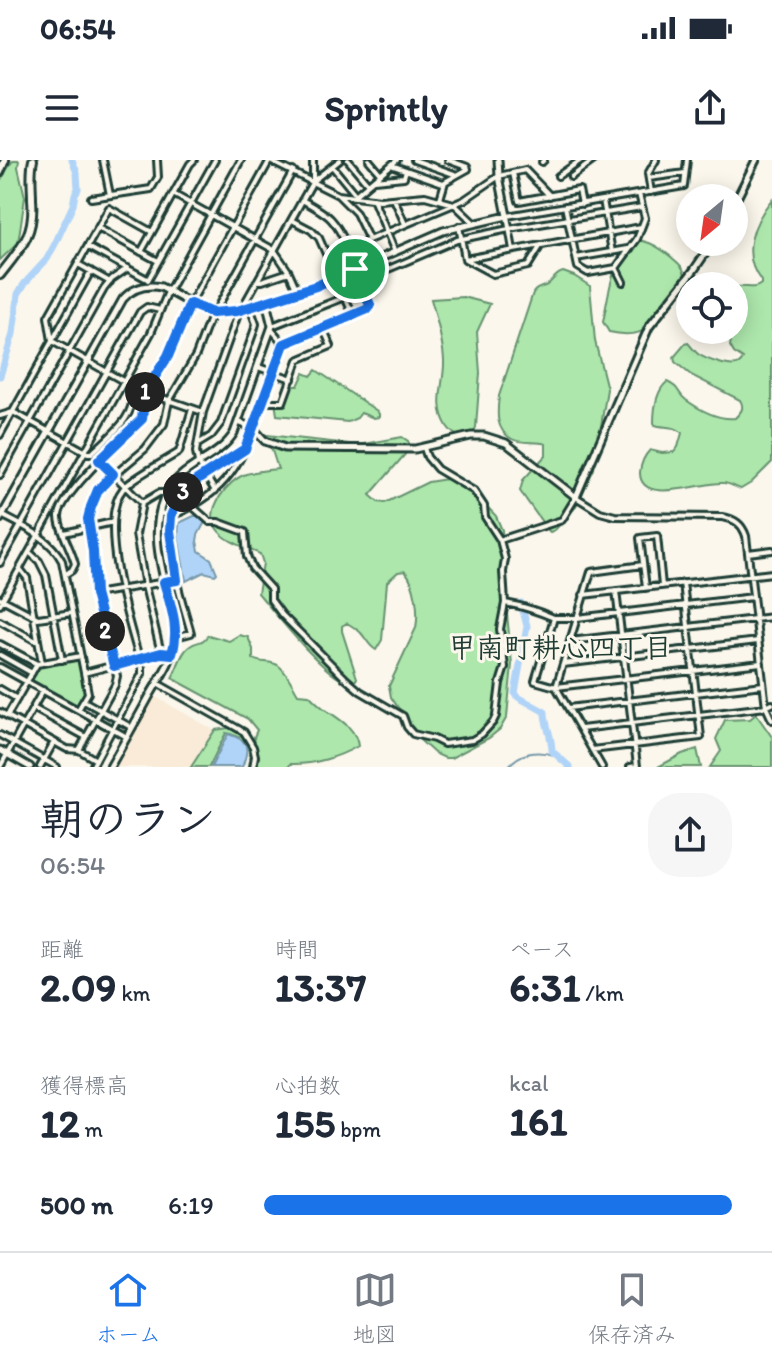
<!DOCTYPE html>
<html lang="ja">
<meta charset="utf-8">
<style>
:root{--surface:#fff;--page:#f6f6f7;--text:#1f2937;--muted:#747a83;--line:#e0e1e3;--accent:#1a73e8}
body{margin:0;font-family:Itim,"Klee One",sans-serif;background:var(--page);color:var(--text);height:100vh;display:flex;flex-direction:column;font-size:30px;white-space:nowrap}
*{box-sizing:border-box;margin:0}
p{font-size:26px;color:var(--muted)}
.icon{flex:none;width:44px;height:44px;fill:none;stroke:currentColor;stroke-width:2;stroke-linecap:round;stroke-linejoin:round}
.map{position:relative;height:607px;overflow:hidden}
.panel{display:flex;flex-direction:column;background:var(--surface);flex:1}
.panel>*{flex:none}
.needle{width:52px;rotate:209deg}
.buttons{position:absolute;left:676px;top:24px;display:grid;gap:16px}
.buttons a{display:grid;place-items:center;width:72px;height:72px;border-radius:50%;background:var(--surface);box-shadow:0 4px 20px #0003;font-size:40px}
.pin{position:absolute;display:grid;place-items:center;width:68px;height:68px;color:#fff;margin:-34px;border:4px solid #fff;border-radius:50%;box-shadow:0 2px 8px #0007}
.km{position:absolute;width:40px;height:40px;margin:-20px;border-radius:50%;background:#222;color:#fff;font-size:22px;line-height:40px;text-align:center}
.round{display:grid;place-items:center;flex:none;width:84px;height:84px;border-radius:32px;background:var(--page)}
.summary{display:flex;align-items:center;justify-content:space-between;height:136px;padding:0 40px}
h1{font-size:44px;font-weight:700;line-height:60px}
.figures{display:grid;grid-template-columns:repeat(3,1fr);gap:12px;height:136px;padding:8px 40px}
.figures div{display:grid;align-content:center}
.figures b{font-size:40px;font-weight:700}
.figures small{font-size:22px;font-weight:400}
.figures p{font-size:22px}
ul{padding:0 40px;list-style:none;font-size:26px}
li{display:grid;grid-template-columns:128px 96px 1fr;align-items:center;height:60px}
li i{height:20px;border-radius:10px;background:var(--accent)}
.status{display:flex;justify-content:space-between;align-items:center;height:56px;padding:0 40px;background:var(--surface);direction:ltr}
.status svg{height:22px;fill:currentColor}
header{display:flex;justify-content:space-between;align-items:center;height:104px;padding:0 40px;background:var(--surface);font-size:36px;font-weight:700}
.dock{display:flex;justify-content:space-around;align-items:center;height:112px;border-top:2px solid var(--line);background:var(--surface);font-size:22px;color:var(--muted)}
.dock a{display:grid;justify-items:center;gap:4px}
.dock .active{color:var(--accent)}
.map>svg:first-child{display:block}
</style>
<div class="status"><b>06:54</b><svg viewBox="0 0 49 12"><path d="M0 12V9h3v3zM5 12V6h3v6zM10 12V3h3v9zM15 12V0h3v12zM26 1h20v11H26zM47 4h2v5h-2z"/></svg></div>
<header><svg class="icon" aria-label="menu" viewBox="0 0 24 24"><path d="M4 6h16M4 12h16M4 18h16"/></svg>Sprintly<svg class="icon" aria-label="share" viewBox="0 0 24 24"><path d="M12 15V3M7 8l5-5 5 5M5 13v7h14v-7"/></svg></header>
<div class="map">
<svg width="772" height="607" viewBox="0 0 772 607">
<rect width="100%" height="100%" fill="#fbf7ec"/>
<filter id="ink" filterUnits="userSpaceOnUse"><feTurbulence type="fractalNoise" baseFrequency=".0125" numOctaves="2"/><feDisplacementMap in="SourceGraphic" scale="16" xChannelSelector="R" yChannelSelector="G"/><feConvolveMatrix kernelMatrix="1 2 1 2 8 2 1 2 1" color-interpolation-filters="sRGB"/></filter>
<g filter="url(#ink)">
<path fill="#f9ebd7" d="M154,536L214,570L190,607H114Z"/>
<path fill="#ade7ac" stroke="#669270" stroke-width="2" d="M13,0H19L18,7L25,37L18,83L0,100V21Z
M772,39V302L751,323L741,329C735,327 729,323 723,323C705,321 639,347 640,312C641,303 645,295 650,290L662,293L674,292L678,287L682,273C676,265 664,268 655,265L654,263C654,249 656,231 667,222C681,228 676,232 686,240C700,250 718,260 735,258C741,252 745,248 740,240L691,215L675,202L674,197L685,184L688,183C692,187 694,191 698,194C705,199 732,209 739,204C741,203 742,201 743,199L734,193L730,186L732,175L730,170H734V128C743,124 753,131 761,124V121C740,94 753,63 772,39Z
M636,80C650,81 660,88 670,96C677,102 685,107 685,117C685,129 656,159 647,169C635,176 622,175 609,172L603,162C609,134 611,98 636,80Z
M563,112L574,116L590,126L595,181L607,229L594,309L575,348L555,370L550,372L547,369L520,331L523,320L546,295V284C536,281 521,284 512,279C495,270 497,252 499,236L533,133C537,127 541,128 547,125C553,121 555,114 563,112Z
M463,137L490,144L477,172L480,213L476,267L473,275C461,277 455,278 447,266C433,243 445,224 444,200C443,180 436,158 431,139Z
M316,210L377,251L379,254V257L374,258L361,253L357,258L348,262L277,255L275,242H284L289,226H298L304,213L311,216Z
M267,275L359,285L402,277L408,281L410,286L408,291L370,335L378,342L385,343L428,322L453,318L476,335L496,356L502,370L507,454L512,504L507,557L500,569L489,578L451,598H445L434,593L420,580L391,537L389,526L416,468C419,452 416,424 405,411L398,412L387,422L382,480L376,490C369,486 367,480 361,473C357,469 352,466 347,463L342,466V471L357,518L353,524C330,524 275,453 258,433L263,403L260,394C247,388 226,382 217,369C204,350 228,320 246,314C256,311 267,310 278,309Z
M208,475L229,481L239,475L248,477L253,489V499C261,504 271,500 279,506C286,511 293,526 298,534L309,535C315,541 322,548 329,552C342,561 356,569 358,586C339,597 313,605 290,604L289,607H258L254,577L257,570L248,559L172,518C177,509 181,492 190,486C198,480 201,485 208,475Z
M77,498L80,500L85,531L79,546L76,547L31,522L30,519L40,505Z
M756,554L772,577V607H710L721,591L716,579L725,560L750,559Z
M229,568C241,574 250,581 252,594L250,596C247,581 240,576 226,573L209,607H191L215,570Z
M697,589L701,607H658L682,594Z"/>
<path fill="#b0d4f8" stroke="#7698aa" stroke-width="2" d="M194,356H198L205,362L198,375L197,381L199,391L211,399L217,413L215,415L204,412L186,421L178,377L179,363Z
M228,574C249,580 250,588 242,607H211Z"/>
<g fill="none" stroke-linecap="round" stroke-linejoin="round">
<path stroke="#7698aa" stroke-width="2" d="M508,607C519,592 537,590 554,595"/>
<path stroke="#b0d4f8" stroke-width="7" d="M0,216L13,174L18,134L25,123L47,99L55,84L73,45L75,34L78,29L77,13L72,0
M521,443L527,466L515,533L518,537L545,552C545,566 552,575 552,591L570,607"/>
<g stroke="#1f3d34" stroke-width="10">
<path id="minor" d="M103,0L110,35
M268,0L338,35L356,53L369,80
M348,0L368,24
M369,0L380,13
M414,0L457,15
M542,2L544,0
M391,5L443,23L468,9L467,7L448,0
M332,6L355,34
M513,13L519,41L579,30L582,44
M558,16L581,0
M571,17L594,0
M649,18L685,13
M374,20L404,17L406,10
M313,21V0
M651,32L648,14L656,0
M173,34L274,90L289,112L298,132
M338,35L380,40L425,36L454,44L474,63
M354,36L397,0
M91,38L151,29L158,17L157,0
M373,39L395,92
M394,39L405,64
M440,39L445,22
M302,40C330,55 335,59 348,88
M603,40L612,92
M565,46L578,107L588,113L616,108L637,79L645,58L639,34
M292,60L311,70L319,78L353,155
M459,66L465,99L493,114L528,106L541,85
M98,68L158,101
M88,87L147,119
M513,90L507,56L684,26L687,0
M141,92L190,4L194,0
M328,97L464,40L499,16L525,10L550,36
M576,98L628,89
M465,99L641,67
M78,104L110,122
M616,108L623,122
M148,120L215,0
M257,121H262L289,112
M360,121L457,80L509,69L642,47
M244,147L246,141L313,21L340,0
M216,153L217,148L293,11
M272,166L345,137
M271,169L284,184
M258,207L292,219
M145,232L203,252
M262,242H283L298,200L331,186L323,168
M0,256L13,252L88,293H92C110,276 142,253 130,225L52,181L48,157L109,48L152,72
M0,275L91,111
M198,284L211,276L221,263L254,171L256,164L250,147
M99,300L142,343
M0,315L104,129L112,119L128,108
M215,331L198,302L196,292L203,252L237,157V151
M192,346L210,362H218L245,372L247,396L252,408L271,429V440L282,455L346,519L360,531L403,556L407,567L413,574L434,579L444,584L472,580L482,574L493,562L496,556L500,523L505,507L500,469L505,443L503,412L505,399L500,380L485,357L484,346L474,331L437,309L427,297L424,288
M159,353C175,357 179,353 194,345C257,311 255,241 284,184L368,149L370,145L355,109
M0,354C23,367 49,376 62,401L88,533L78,550
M64,373L113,362
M500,380L562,360L576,337L600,352L615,356L722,357C735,359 742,364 746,376L766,547L772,560
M29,392L39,401L46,415L62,500
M748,393L772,390
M0,403L140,152L147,147L160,150
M20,409L27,418L42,503
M66,414L72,410L75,404C72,390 58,368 59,355C62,333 125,276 142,259L145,232L168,196L189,146L270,0
M646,428L640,378L657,376L662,426
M616,431L637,606L630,607
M95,434L177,420
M583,435L772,413
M753,437L577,458H554L535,521L556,527L761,503
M0,438L38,458L72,453
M505,443C522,446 538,451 554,458
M0,444L151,173L167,134L241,0
M0,461L36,481
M176,477L191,473C180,432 152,361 188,326C204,311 226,300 245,289
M570,481L772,457
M0,484L37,504
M161,493L145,426L136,374L142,343L159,333H166
M0,495L32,513
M563,504L758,481
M0,507L127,577
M84,513L161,493L172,494
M157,523L244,572L253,587L255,596L253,607
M0,529L17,539
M84,541L129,566
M33,548L86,577
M568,548L763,525
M0,552L67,589L79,590L96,600
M7,556L37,504L81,496
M581,569L766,547L772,544
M0,575L57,607
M79,590L115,525L117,516L95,434L93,391L89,367V353L102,325L145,289L164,264L169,241L196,195L212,153
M592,590L701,577L683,423
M0,607L43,530
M40,607L54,582
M92,607L142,514V508C131,470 96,362 123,329C130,319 167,300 179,292L192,249
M602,607L556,527L591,412L643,405"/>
</g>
<g stroke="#1f3d34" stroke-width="11">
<path id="tertiary" d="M734,44L756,0
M238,262L253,268L265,281L285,288L415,289L471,276H484L506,283L576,337L649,167L694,110L713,82
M0,359L123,139C133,128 145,124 161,127L203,150L216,153L232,152L316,126L443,71L507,56L499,16L498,0
M0,590L30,607
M110,607C123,584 136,561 149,537C159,519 175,498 176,476C177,464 172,452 169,440C161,407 150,371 164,338C178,305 217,301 234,273L272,166L266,142"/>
</g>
<g stroke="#1f3d34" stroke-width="12">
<path id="secondary" d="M0,12L5,0
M0,115C21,88 35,75 32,39C32,26 30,13 33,0"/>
</g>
<use href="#minor" stroke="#fbf7ec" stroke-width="4"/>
<use href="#tertiary" stroke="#fbf7ec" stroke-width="5"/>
<use href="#secondary" stroke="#fbf7ec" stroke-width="6"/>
</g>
</g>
<g fill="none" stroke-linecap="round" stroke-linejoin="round" filter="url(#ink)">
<g stroke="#fff" stroke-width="16">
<path id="route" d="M355,109L370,145L368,149L284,184L245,289L188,326L175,346L171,356L170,371L177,420L164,422C171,446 180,470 172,494L161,493L114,506L95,434L93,391L88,359L91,347L98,330L113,314L99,300L142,259L145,232L168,196L190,144L212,153L237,151L316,126Z"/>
</g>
<use href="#route" stroke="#1a73e8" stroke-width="10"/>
</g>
<g text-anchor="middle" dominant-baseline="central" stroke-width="6" stroke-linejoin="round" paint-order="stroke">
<g font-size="28" font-weight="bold" fill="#1f3d34" stroke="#fbf7ec">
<text x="560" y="487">甲南町耕心四丁目</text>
</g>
</g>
</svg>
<div class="buttons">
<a><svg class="needle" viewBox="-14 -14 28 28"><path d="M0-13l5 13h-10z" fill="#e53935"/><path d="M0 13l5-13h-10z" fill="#747a83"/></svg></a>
<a><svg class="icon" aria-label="locate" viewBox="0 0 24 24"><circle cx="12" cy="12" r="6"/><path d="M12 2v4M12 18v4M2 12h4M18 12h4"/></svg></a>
</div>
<div class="pin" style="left:355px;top:109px;background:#1e9e55"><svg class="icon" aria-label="arrive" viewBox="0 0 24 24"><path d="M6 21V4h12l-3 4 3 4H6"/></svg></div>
<b class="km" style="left:145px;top:232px">1</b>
<b class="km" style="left:105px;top:471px">2</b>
<b class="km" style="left:183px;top:332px">3</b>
</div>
<section class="panel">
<div class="summary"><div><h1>朝のラン</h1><p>06:54</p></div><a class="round"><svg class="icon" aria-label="share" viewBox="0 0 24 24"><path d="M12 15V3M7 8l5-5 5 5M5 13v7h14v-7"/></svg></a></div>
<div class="figures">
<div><p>距離</p><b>2.09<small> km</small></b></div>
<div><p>時間</p><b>13:37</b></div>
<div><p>ペース</p><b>6:31<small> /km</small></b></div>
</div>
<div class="figures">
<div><p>獲得標高</p><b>12<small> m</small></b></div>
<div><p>心拍数</p><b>155<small> bpm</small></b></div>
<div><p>kcal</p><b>161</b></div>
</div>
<ul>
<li><b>500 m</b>6:19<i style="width:100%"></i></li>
</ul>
</section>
<nav class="dock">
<a class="active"><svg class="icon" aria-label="home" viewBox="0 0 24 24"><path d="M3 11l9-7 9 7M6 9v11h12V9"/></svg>ホーム</a>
<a><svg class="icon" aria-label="map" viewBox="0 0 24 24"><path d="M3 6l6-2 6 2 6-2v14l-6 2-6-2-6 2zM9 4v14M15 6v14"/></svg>地図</a>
<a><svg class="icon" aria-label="saved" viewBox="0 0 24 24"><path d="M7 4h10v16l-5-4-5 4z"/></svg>保存済み</a>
</nav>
